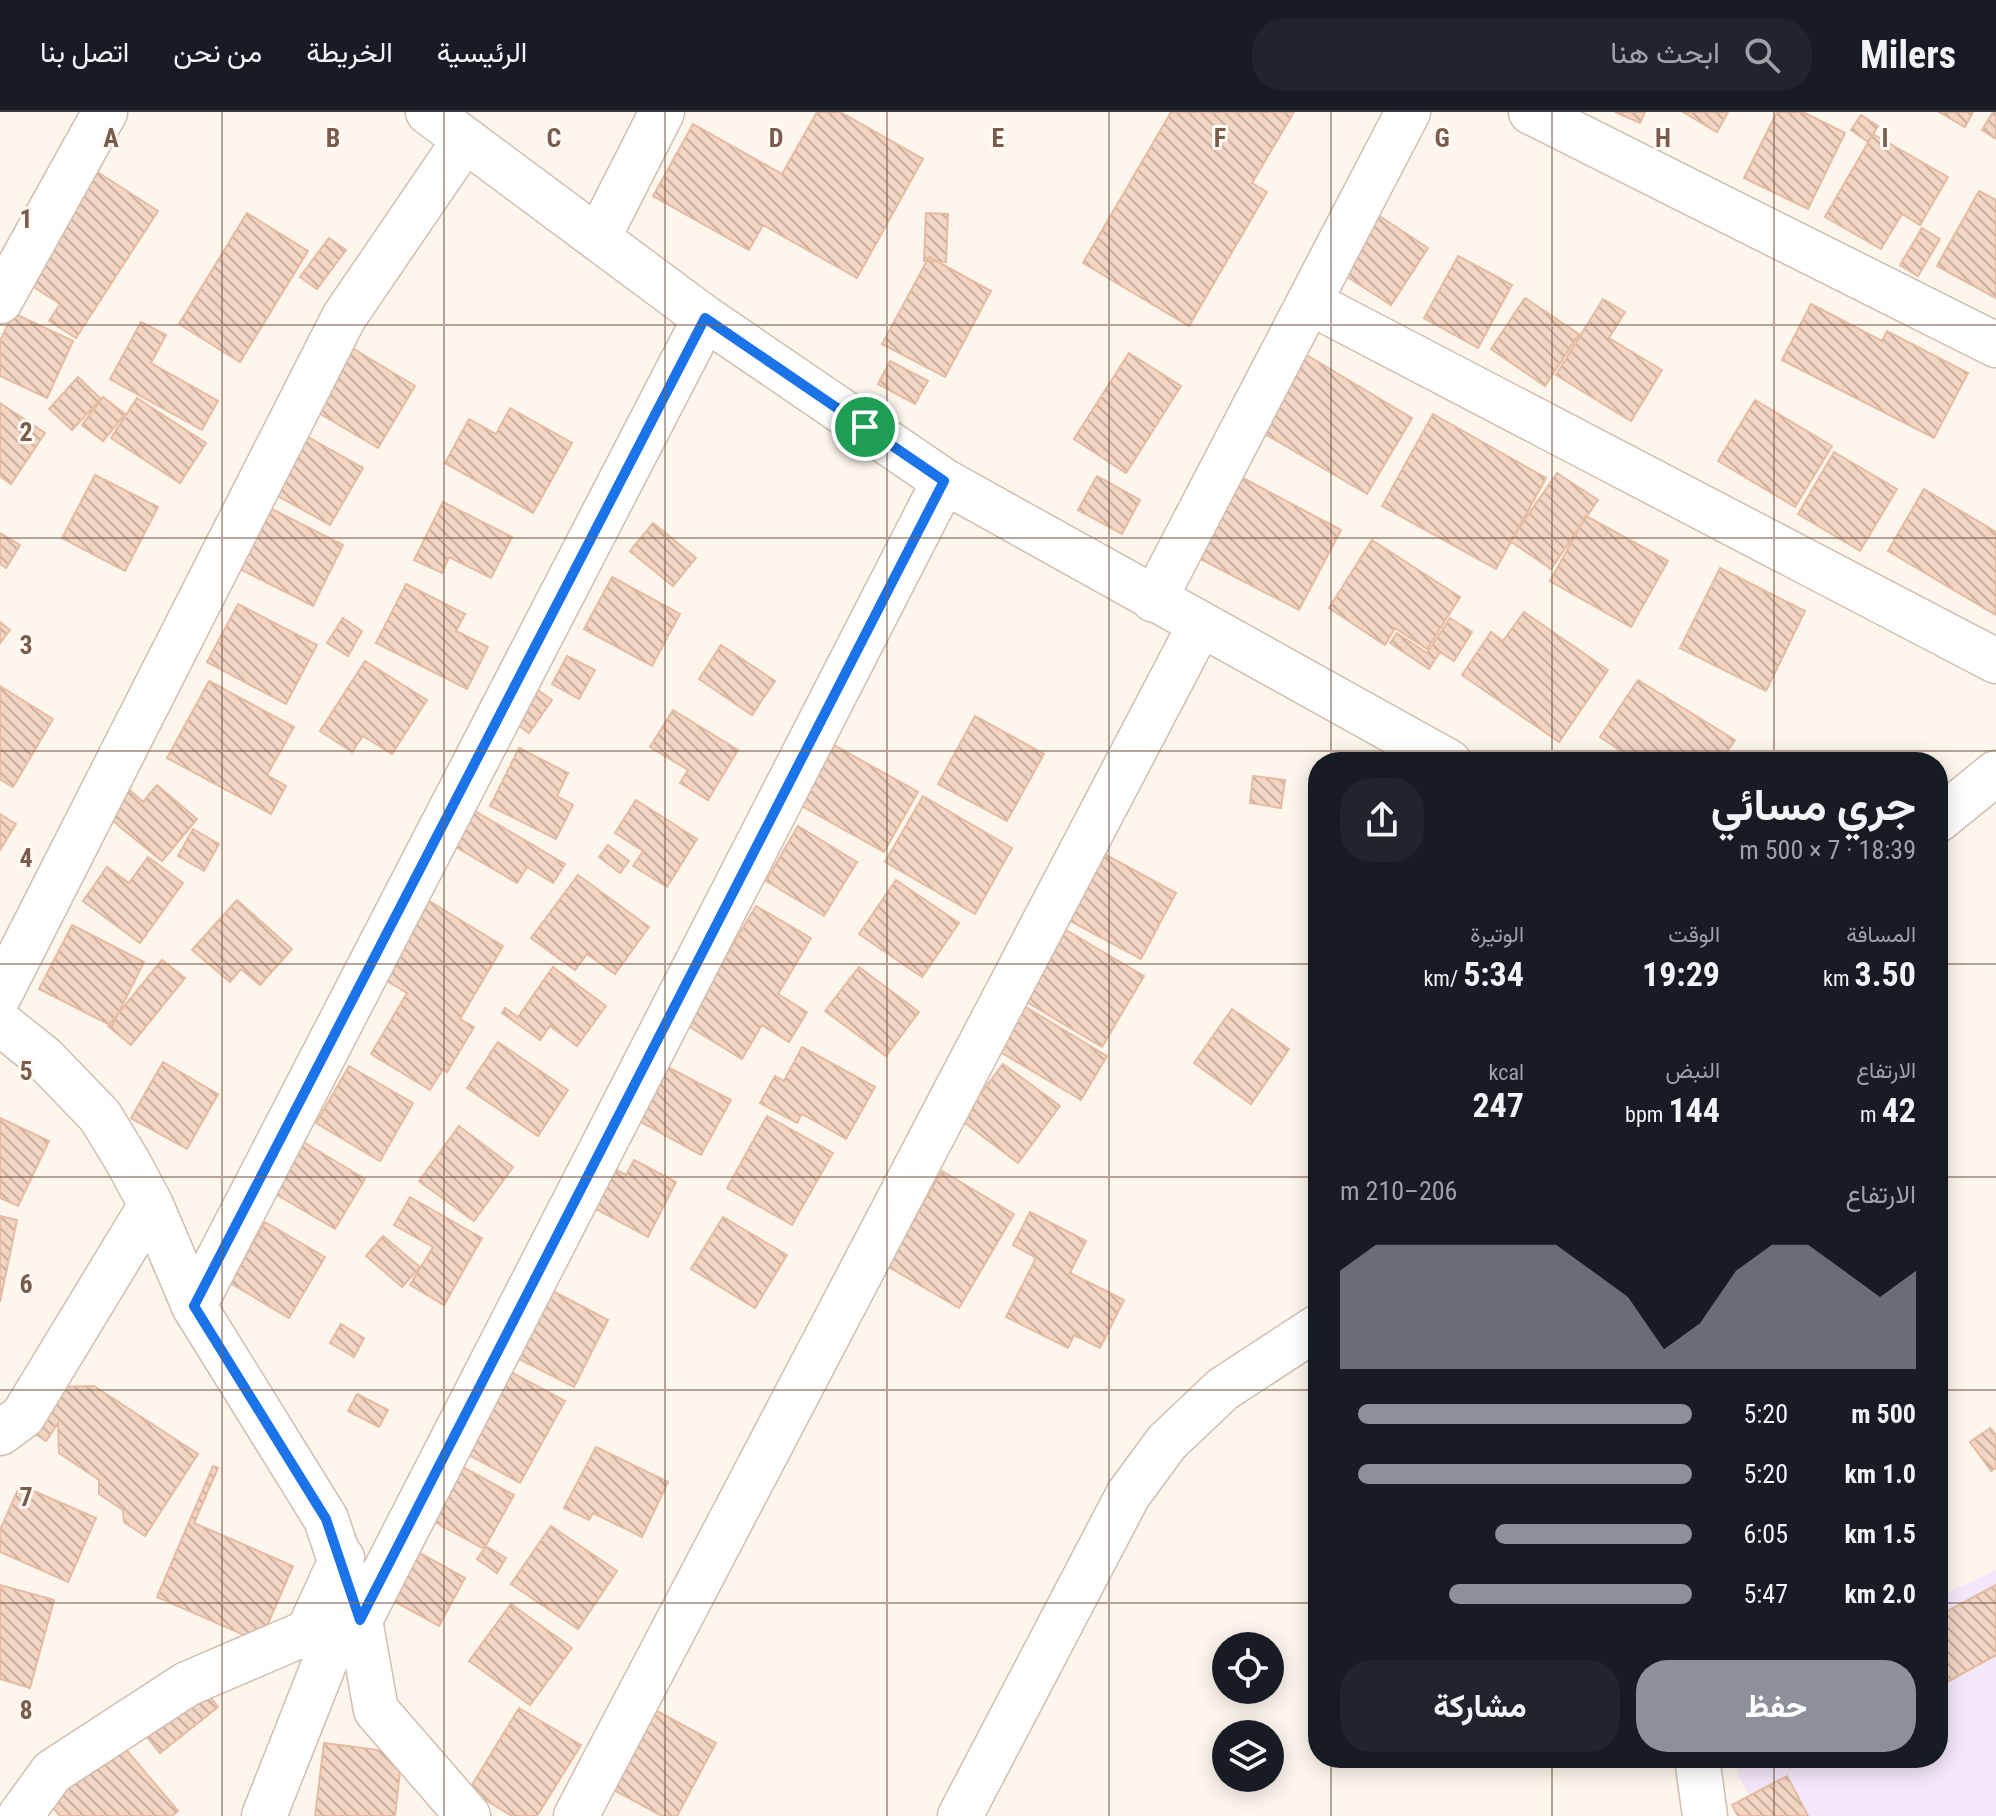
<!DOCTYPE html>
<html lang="ar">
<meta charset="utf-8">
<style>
:root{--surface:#171b24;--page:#20242c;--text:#f1f3f6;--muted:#9ea1a6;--line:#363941;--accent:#8c9099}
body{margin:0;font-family:"Roboto Condensed",Vazirmatn,sans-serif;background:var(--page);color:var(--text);direction:rtl;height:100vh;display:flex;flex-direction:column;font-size:30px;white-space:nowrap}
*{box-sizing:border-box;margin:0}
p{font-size:26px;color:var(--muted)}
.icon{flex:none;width:44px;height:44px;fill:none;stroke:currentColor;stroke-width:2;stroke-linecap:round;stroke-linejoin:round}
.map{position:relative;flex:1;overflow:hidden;direction:ltr}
.panel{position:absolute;left:1308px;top:640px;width:640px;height:1016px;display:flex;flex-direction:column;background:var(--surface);border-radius:32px;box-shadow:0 4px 20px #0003;direction:rtl}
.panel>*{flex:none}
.fabs{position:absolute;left:1212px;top:1520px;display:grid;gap:16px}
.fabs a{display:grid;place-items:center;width:72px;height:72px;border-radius:50%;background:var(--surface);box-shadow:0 4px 20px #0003;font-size:40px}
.pin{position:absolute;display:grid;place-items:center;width:68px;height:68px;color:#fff;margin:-34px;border:4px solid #fff;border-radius:50%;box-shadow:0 2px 8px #0007}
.round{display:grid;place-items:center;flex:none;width:84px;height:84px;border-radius:32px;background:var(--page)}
.overview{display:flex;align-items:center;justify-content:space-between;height:136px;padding:0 32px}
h1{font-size:44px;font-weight:700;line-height:60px}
.metrics{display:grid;grid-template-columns:repeat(3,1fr);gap:12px;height:136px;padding:8px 32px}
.metrics div{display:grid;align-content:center}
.metrics b{font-size:34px;font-weight:700}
.metrics small{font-size:22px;font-weight:400}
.metrics p{font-size:22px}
.chart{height:224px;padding:16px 32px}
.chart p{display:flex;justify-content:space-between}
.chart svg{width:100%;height:144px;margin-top:8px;fill:var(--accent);opacity:.7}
.button{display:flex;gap:16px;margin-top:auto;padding:16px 32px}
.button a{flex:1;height:92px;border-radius:32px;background:var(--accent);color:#fff;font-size:32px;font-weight:700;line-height:92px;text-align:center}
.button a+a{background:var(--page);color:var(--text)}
ul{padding:0 32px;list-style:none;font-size:26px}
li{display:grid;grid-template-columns:128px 96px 1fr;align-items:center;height:60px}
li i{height:20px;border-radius:10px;background:var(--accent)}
header{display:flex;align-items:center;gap:48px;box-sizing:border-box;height:112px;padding:0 40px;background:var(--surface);border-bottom:2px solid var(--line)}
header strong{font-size:38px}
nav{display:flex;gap:44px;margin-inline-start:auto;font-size:28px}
.search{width:560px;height:72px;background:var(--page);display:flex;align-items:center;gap:20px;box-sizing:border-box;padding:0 28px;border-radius:32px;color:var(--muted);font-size:30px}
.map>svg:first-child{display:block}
</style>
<header>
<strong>Milers</strong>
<div class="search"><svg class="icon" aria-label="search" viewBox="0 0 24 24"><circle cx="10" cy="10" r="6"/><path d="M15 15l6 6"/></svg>ابحث هنا</div>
<nav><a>الرئيسية</a><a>الخريطة</a><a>من نحن</a><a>اتصل بنا</a></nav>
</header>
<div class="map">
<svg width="1996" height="1704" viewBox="0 0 1996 1704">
<defs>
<pattern id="building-back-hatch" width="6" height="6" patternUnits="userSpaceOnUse" patternTransform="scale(2)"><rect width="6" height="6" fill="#f3d5c3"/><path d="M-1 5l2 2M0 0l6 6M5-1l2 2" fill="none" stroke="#cab0a1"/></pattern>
</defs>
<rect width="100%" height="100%" fill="#fdf6ec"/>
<path fill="#f3e8fa" d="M1996,1458V1704H1758L1737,1660L1741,1646H1938V1485Z"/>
<path fill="url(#building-back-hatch)" stroke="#e6bba3" stroke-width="2" d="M817,0H840L923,47L857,166L763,113L749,138L653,84L693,12L782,62Z
M1171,0H1294L1252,71L1267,80L1189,214L1083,151Z
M1615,0H1645L1640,11Z
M1683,0H1728L1717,20Z
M1777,0H1803L1845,21L1808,97L1744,66Z
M1939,0H1973L1965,15Z
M1993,0H1996V27L1982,18Z
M1861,3L1878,14L1868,30L1851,18Z
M1873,22L1948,65L1920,113L1902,102L1881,137L1825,105Z
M96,59L158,99L76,226L49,209L60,192L26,170Z
M1979,79L1996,88V186L1937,154Z
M1369,97L1428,136L1391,193L1332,155Z
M247,101L308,139L240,250L179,212Z
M926,101L948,102L946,150L924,149Z
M1922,116L1940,127L1918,164L1900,153Z
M329,126L346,138L317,177L300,165Z
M1458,144L1512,173L1478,236L1424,206Z
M929,145L991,179L945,265L882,232Z
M1525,186L1579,222L1545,274L1491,237Z
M1603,187L1625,200L1609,226L1662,258L1631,309L1556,263Z
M1811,192L1882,229L1887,219L1968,261L1934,326L1782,248Z
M13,201L73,229L47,286L0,264V229Z
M141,210L166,223L151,251L218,289L202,318L110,267Z
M349,234L415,274L378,336L312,297Z
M1129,241L1181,274L1126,361L1074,327Z
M1305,242L1412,306L1367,382L1260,319Z
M890,249L928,269L915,292L878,272Z
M78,265L101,287L72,318L49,297Z
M103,285L125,302L103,329L82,313Z
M137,286L206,331L180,371L111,326Z
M1755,288L1832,334L1795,395L1718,349Z
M0,291L45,321L11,372L0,364Z
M510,296L572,331L533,401L445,351L469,307L496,322Z
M1433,302L1546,366L1496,457L1382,394Z
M299,320L363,356L330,413L267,378Z
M1834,340L1897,377L1860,439L1798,402Z
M1228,358L1341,418L1299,498L1185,439Z
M1557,361L1598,388L1551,457L1510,429Z
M95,363L158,395L125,459L62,426Z
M1097,364L1140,388L1122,422L1078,398Z
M1924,377L1996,420V503L1888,439Z
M443,390L512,425L491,466L449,445L442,461L414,448Z
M270,396L343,433L313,494L240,457Z
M1586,404L1668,449L1631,515L1550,469Z
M653,411L696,446L673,474L630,439Z
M0,421L20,433L6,456L0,452Z
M1372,428L1460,485L1427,537L1395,516L1385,533L1329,496Z
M1720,456L1805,499L1766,579L1680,536Z
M612,465L680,502L652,554L584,517Z
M406,472L465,502L456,519L488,535L467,577L376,531Z
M238,492L317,533L286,592L207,550Z
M1524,500L1608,558L1559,630L1462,563L1491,520L1503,529Z
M343,506L362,519L348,544L327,531Z
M1450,506L1472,520L1454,549L1440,540L1429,557L1390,531L1397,521L1427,541Z
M0,510L10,518L0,531Z
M721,533L775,569L752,603L699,567Z
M567,544L595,558L579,587L552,572Z
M365,549L427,588L392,642L363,624L352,640L320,619Z
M1638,568L1735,628L1720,650H1703L1693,643L1688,650H1638L1600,625Z
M209,569L294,615L267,663L286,674L271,702L167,646Z
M0,574L53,607L13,675L0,667Z
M535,576L552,588L529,621L512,609Z
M673,598L738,638L708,688L680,671L688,658L650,635Z
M975,604L1044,642L1007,709L938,672Z
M834,633L918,680L884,740L800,693Z
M519,636L568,661L557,684L573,693L556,727L490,694Z
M1253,664L1285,668L1281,696L1250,691Z
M157,673L197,707L162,749L103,701L125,674L143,690Z
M923,684L1012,736L975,802L885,750Z
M636,688L697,727L667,775L633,754L643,739L615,721Z
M475,699L565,752L553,771L527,755L517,771L454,734Z
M0,702L16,712L0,738Z
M798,714L857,750L824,804L766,769Z
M193,717L219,732L204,759L178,744Z
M608,733L629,749L620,761L599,745Z
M1095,737L1176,781L1141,847L1059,803Z
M148,745L183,771L140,831L83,789L107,755L129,771Z
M578,763L649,815L615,862L587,842L575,858L531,826Z
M896,768L959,811L922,865L859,822Z
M426,787L503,834L460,907L474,915L447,960L443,957L430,978L371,942L407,881L380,865Z
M237,788L292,837L260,873L241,857L230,870L192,838Z
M756,794L811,826L778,882L807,900L789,930L762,913L742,947L685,912Z
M72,813L144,850L112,914L39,877Z
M1061,815L1144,864L1102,935L1020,886Z
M162,848L185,866L131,933L108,914Z
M553,855L606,894L577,934L550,914L540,928L502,901L505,896L518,905Z
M859,855L919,900L886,944L825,899Z
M1014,888L1107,944L1081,988L987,932Z
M1232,897L1289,937L1251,992L1194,951Z
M498,930L568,978L538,1024L467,976Z
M802,935L875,975L846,1027L802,1002L797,1011L760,991L775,964L784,969Z
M163,950L218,982L187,1037L131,1006Z
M658,950L731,988L701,1043L630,1004Z
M1003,952L1060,994L1018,1051L961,1008Z
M349,954L413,991L380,1049L316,1011Z
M767,1004L833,1041L792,1113L727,1076Z
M0,1006L49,1029L18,1094L0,1086Z
M459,1014L513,1055L474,1109L419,1069Z
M302,1029L365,1067L335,1117L272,1080Z
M634,1048L676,1070L648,1125L583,1090L603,1051L626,1063Z
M942,1059L1014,1102L959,1196L887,1154Z
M410,1085L482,1126L444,1193L410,1173L433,1135L394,1113Z
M1030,1100L1086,1129L1070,1161L1124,1188L1100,1236L1074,1223L1068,1236L1006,1205L1036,1146L1013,1133Z
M0,1104L17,1108L0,1190Z
M723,1105L787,1143L755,1196L691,1157Z
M265,1110L325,1145L289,1206L230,1171Z
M383,1124L420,1155L402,1175L366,1144Z
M549,1177L608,1208L574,1275L515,1245Z
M341,1212L364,1226L354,1245L330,1231Z
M500,1254L565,1289L520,1371L455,1335Z
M94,1274L198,1342L145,1424L124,1410L123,1398L99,1382V1368L59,1341L58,1311L46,1329L34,1321L33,1300H53L52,1275Z
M357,1282L388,1298L379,1315L348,1299Z
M1990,1316L1996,1323V1356L1991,1359L1970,1330Z
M596,1335L668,1370L642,1425L593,1401L589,1408L564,1396Z
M450,1348L514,1383L484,1437L420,1402Z
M213,1354L218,1356L194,1411L293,1454L260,1530L157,1485Z
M20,1373L96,1406L68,1470L0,1440V1418Z
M551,1414L617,1459L578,1517L511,1472Z
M407,1434L465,1466L439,1514L381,1482Z
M486,1434L506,1446L497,1461L477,1447Z
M0,1473L54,1488L30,1576L0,1567Z
M1996,1473V1543L1938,1575V1504Z
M511,1492L572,1536L530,1593L469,1549Z
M201,1573L218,1595L160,1641L143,1620Z
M519,1596L581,1633L537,1704H512L469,1678Z
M655,1598L716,1631L677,1704H662L612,1677Z
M118,1628L178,1699L172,1704H60L47,1689Z
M324,1631L402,1641L395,1704H315Z
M1784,1646H1805L1789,1655Z
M1787,1664L1808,1704H1738L1732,1693Z"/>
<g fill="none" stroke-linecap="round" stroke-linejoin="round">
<g stroke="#d1beb0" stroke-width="47">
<path id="minor" d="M428,0L705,206L944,369L1449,650
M1531,0L1996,233
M599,124L662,0
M0,189L105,0
M1309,190L1996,549
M1154,488L1408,0
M1938,708L1996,661
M0,882L344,205L464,29
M0,911L44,946L100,1004L128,1050L151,1093L194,1194L326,1407L360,1508L376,1598L468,1704
M194,1194L705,206
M0,1321L23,1304L151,1093
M360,1508L944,369
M1697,1646L1705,1704
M20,1704L52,1660L187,1572L308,1520L342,1446
M264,1704L349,1489
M576,1704L1200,513
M960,1704L1128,1383L1167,1330L1223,1277L1318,1215"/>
</g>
<use href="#minor" stroke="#fff" stroke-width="44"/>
</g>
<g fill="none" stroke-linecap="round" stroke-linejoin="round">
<g stroke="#fff" stroke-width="16">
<path id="route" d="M705,206L944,369L360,1508L326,1407L194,1194Z"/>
</g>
<use href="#route" stroke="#1a73e8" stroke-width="10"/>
</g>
<path fill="none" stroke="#7a5c4d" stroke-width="2" stroke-opacity="0.55" d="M222,0V1704M444,0V1704M665,0V1704M887,0V1704M1109,0V1704M1331,0V650M1552,0V650M1774,0V650M0,213H1996M0,426H1996M0,639H1996M0,852H1318M1938,852H1996M0,1065H1318M1938,1065H1996M0,1278H1318M1938,1278H1996M0,1491H1318M1938,1491H1996M1331,1646V1704M1552,1646V1704M1774,1646V1704"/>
<g font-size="26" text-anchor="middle" font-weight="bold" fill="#7a5c4d" stroke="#fffaf3" stroke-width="6" stroke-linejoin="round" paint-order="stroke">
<text x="111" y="35">A</text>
<text x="333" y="35">B</text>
<text x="554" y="35">C</text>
<text x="776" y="35">D</text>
<text x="998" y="35">E</text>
<text x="1220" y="35">F</text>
<text x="1442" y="35">G</text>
<text x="1663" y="35">H</text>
<text x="1885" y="35">I</text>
<text x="26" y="116">1</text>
<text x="26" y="329">2</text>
<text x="26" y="542">3</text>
<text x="26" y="755">4</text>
<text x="26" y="968">5</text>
<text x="26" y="1181">6</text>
<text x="26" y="1394">7</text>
<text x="26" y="1607">8</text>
</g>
</svg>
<div class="fabs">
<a><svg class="icon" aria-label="locate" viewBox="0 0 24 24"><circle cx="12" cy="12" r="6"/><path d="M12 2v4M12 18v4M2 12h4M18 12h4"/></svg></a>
<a><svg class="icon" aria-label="layers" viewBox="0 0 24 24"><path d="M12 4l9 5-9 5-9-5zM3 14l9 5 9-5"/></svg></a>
</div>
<div class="pin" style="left:865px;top:315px;background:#1e9e55"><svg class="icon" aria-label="arrive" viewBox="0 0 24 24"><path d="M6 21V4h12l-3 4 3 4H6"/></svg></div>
<section class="panel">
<div class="overview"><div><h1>جري مسائي</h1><p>18:39 · 7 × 500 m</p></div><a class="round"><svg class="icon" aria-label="share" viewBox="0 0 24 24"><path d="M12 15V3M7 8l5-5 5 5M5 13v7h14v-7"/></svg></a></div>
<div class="metrics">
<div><p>المسافة</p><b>3.50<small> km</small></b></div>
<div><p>الوقت</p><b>19:29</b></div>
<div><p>الوتيرة</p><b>5:34<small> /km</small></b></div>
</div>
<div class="metrics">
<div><p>الارتفاع</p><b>42<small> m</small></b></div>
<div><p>النبض</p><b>144<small> bpm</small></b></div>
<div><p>kcal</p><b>247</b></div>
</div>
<div class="chart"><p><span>الارتفاع</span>206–210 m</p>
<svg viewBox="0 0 160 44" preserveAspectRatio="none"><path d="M0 44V14L10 6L20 6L30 6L40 6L50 6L60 6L70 14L80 22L90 38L100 30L110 14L120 6L130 6L140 14L150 22L160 14V44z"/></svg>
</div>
<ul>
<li><b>500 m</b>5:20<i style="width:95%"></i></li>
<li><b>1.0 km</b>5:20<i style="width:95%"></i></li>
<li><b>1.5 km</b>6:05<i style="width:56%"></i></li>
<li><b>2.0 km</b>5:47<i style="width:69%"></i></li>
</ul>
<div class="button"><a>حفظ</a><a>مشاركة</a></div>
</section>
</div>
